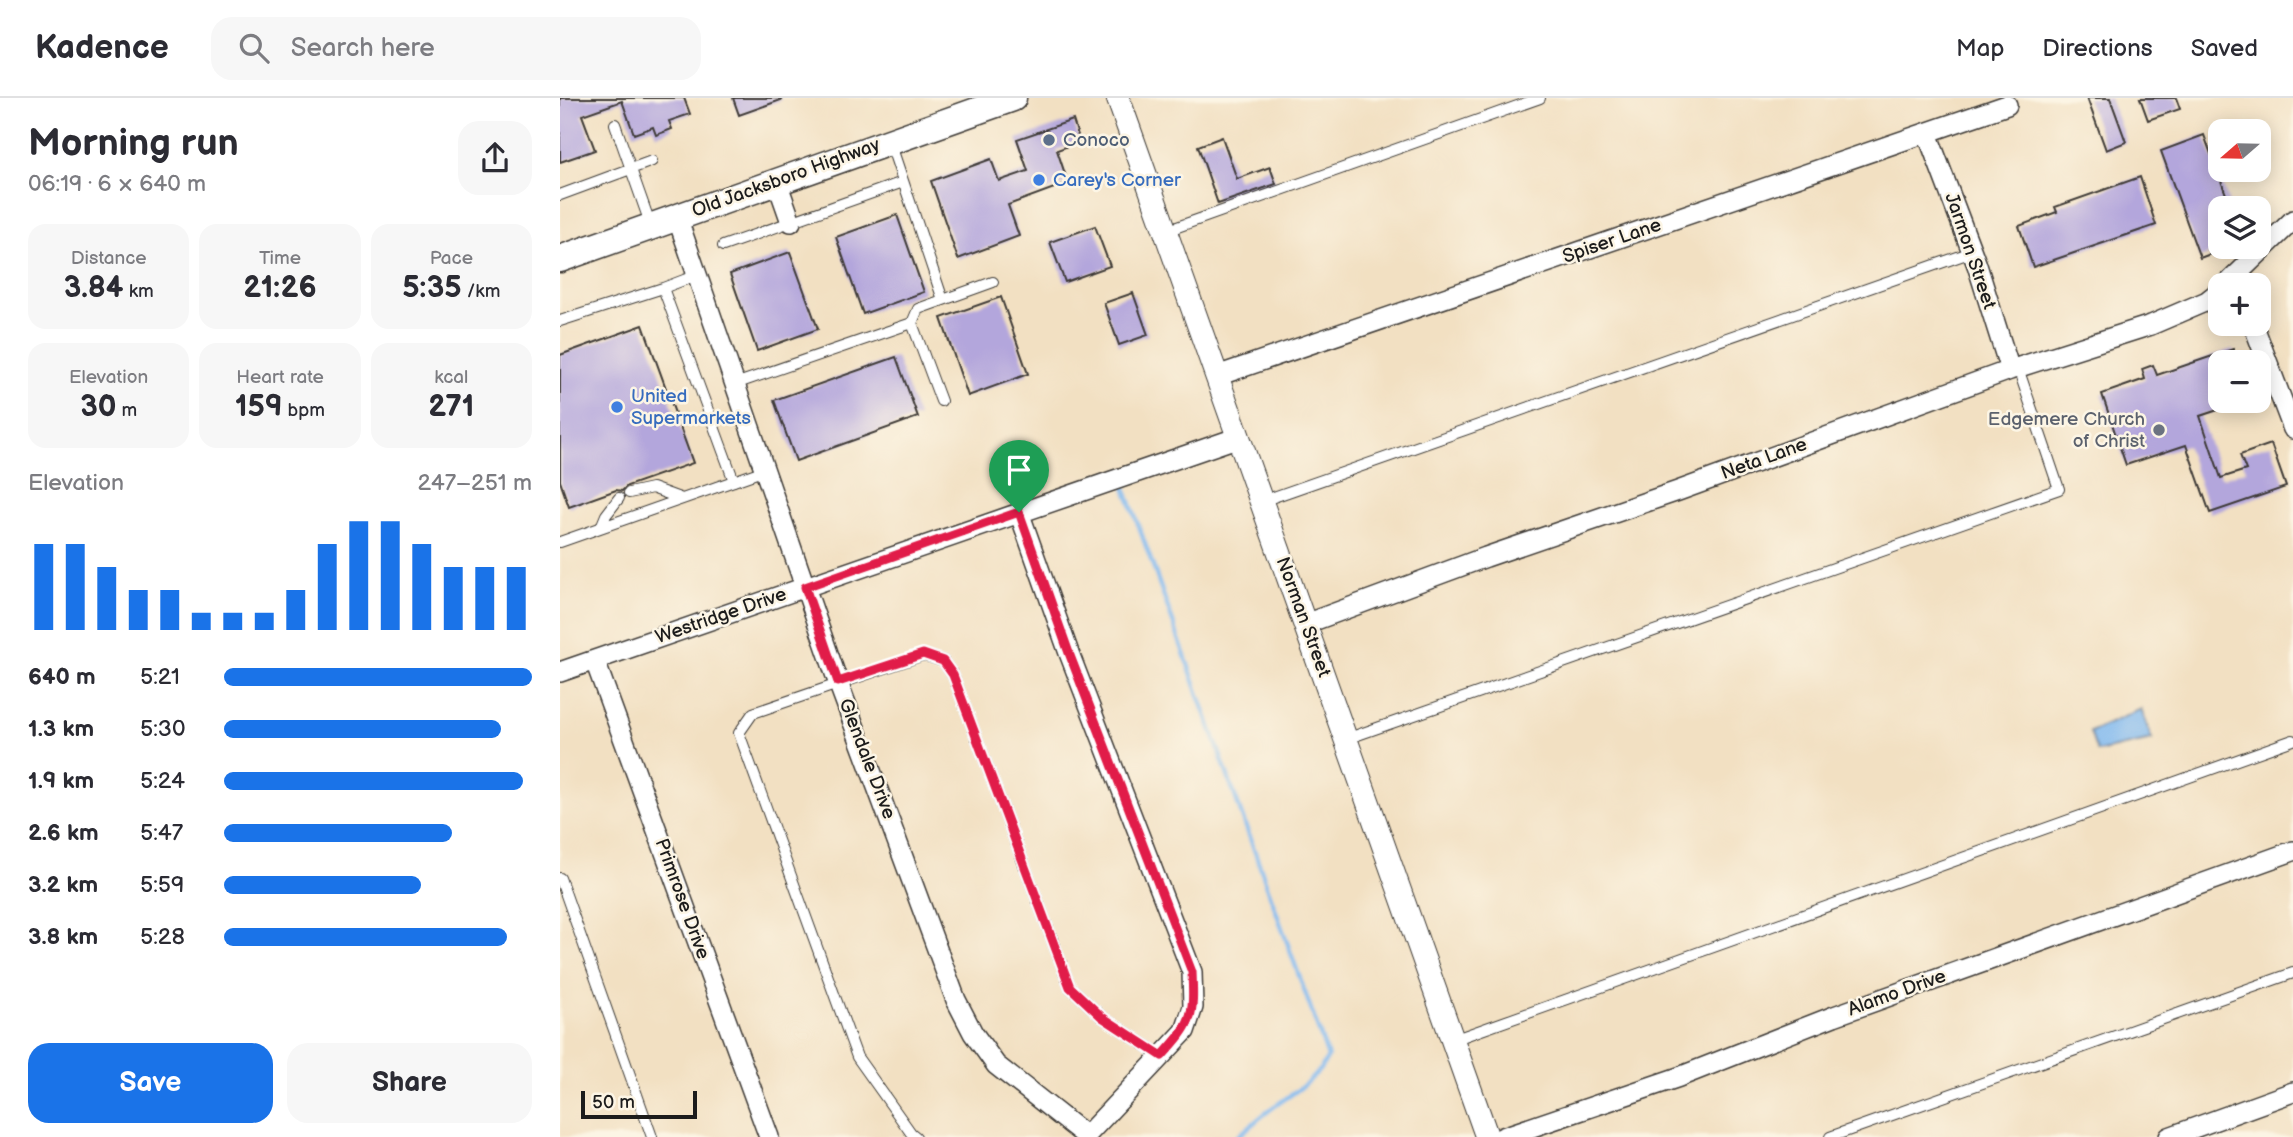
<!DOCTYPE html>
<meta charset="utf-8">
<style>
:root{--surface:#fff;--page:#f7f7f7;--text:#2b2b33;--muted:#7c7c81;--line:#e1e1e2;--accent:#1a73e8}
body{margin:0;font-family:"Balsamiq Sans",sans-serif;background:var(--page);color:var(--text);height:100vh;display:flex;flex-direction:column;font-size:26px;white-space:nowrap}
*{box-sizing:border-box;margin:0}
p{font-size:23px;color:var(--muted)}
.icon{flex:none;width:38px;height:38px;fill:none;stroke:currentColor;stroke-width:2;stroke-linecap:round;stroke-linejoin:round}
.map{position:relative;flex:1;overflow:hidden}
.sheet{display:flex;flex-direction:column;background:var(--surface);width:560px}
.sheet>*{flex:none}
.needle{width:46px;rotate:250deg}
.buttons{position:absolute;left:1648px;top:21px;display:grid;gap:14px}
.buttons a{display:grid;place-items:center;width:63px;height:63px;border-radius:14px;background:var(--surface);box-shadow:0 4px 18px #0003;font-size:35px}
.scale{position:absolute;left:21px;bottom:18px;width:116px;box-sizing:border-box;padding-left:7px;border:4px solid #1c1c1c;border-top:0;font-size:19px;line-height:24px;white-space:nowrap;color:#1c1c1c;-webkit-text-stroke:5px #fcf5e5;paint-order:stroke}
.pin{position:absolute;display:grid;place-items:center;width:60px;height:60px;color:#fff;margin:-72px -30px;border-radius:50% 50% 50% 0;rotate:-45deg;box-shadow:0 0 7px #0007}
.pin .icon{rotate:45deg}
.round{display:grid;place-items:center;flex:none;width:74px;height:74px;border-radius:21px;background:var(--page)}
.overview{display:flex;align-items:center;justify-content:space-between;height:119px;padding:0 28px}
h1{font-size:38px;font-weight:600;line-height:52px}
.figures{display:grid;grid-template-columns:repeat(3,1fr);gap:10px;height:119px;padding:7px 28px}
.figures div{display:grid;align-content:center;border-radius:18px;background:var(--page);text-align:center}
.figures b{font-size:30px;font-weight:600}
.figures small{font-size:19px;font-weight:400}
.figures p{font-size:19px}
.chart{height:196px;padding:14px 28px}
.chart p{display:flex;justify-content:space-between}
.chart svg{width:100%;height:126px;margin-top:7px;stroke:var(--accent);stroke-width:6}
.button{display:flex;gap:14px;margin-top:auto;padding:14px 28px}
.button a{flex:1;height:80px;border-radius:21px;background:var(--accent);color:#fff;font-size:28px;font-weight:600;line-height:80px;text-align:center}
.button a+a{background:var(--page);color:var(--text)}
ul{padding:0 28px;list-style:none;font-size:23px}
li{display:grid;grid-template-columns:112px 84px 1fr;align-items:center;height:52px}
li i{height:18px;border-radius:9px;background:var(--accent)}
header{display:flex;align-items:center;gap:42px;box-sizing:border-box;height:98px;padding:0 35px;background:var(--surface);border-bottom:2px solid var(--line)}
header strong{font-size:33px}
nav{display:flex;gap:38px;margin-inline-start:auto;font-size:24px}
.search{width:490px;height:63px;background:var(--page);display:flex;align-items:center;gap:18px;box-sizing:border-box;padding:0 24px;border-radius:21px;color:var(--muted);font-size:26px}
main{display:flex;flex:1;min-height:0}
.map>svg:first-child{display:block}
</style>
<header>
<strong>Kadence</strong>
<div class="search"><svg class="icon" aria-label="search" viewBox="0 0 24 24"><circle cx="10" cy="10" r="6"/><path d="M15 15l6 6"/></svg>Search here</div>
<nav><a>Map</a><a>Directions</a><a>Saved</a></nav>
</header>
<main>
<section class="sheet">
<div class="overview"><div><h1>Morning run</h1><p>06:19 · 6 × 640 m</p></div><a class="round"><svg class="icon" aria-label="share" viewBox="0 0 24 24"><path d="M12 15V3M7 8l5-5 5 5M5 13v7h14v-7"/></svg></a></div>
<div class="figures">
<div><p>Distance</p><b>3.84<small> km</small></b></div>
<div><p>Time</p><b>21:26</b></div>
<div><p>Pace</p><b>5:35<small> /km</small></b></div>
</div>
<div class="figures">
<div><p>Elevation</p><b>30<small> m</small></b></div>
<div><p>Heart rate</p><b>159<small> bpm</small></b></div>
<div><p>kcal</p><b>271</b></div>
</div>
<div class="chart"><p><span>Elevation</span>247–251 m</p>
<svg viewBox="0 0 160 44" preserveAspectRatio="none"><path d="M5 44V14M15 44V14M25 44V22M35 44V30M45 44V30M55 44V38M65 44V38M75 44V38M85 44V30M95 44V14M105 44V6M115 44V6M125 44V14M135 44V22M145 44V22M155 44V22"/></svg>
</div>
<ul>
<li><b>640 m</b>5:21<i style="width:100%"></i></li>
<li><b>1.3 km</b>5:30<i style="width:90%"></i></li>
<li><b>1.9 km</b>5:24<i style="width:97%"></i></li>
<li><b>2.6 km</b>5:47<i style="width:74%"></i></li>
<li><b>3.2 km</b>5:59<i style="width:64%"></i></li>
<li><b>3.8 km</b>5:28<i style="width:92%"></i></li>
</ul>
<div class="button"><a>Save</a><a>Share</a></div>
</section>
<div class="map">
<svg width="1733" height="1039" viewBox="0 0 1733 1039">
<rect width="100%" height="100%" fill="#fcf5e5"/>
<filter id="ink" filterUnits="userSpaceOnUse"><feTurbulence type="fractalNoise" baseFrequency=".0143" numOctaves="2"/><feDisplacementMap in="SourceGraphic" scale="14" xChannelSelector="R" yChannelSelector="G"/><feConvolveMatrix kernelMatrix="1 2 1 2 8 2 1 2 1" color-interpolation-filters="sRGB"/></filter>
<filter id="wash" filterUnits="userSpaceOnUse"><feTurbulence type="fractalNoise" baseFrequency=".00686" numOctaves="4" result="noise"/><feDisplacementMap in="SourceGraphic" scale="28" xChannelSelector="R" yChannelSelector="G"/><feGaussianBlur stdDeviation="1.57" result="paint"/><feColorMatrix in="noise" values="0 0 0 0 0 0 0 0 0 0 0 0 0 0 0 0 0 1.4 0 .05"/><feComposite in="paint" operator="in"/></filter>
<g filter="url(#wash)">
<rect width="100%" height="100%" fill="#f2e0c2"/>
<path fill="#7fb8ef" stroke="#4e6a86" stroke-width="2" d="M1581,611L1592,642L1537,654L1530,634Z"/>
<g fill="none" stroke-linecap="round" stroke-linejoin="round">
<path stroke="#7fb8ef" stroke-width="4.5" d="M563,384L768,959C754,985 730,996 707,1014C697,1022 687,1031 677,1039"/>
</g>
<g id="blocks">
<path fill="#b3a6dc" d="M0,0H124L130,16L109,23L112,31L96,37L93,29L74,36L62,3L22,17L35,52L0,64Z
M173,0H220L221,2L179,17Z
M1527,0H1550L1566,44L1546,52Z
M1580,0H1616L1620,11L1588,22Z
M513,22L520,44L497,52L508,85L448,107L459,138L398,161L371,83L431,61L439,83L468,73L457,41Z
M1644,37L1671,110H1661V152L1640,160L1601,53Z
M662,39L677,81L710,69L716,86L658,106L638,48Z
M1580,79L1596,127L1473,169L1459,128L1497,114L1495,109Z
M337,117L364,194L303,216L276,139Z
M535,128L550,168L505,184L490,144Z
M230,154L258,231L197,253L170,176Z
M573,195L588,237L559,247L544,205Z
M441,199L468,276L408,298L381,220Z
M83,227L133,365L67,388L62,393L56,392L9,409L0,383V257Z
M1673,251L1678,264H1661V311L1640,318L1661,380L1686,372L1680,357L1711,346L1726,389L1650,415L1626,347L1566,367L1542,296L1585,281L1582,271L1593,267L1597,277Z
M336,259L358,319L236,363L214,302Z"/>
</g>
</g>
<g filter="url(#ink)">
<use href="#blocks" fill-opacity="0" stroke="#3c3935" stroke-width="2"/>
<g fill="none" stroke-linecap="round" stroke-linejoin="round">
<g stroke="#3c3935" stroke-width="12">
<path id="service" d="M55,26L91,128
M331,47L383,202
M0,97L92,63
M606,133L980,0
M163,148L343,84
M137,177L103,190L174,383
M0,223L103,190
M352,225L381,303
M175,286L352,225L358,211L433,184
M69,395L92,390L122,401
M702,403L1412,154
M41,429L46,417L59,400
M0,444L205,372
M786,641L1499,391L1458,270
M0,780L92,1039
M893,942L1733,642
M356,1039L351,1035L297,959L179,635L193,615L363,557L383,563L393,577L510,889L542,919L602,958
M1270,1039L1733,875"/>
</g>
<g stroke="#3c3935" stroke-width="22">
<path id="minor" d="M1367,35L1417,167L1450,272
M217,84L231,124
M117,119L278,584L396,902L413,935L436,967L526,1038
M1666,187L1733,122
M1693,226L1733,331
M657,278L1447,7
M459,414L509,555L632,874L633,909L625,933L525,1039
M745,526L926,459L1118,393L1450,272L1591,227L1647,203L1661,192
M35,563L209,1039
M0,574L679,339
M943,1039L1119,979L1274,918L1733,753
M1609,1039L1733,994"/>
</g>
<g stroke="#3c3935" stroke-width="25">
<path id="tertiary" d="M558,0L927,1039"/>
</g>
<g stroke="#3c3935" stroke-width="29">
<path id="secondary" d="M0,161L453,0"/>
</g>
<use href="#service" stroke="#fff" stroke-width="10"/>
<use href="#minor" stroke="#fff" stroke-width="19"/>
<use href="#tertiary" stroke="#fff" stroke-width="23"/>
<use href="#secondary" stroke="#fff" stroke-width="26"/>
</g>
</g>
<g fill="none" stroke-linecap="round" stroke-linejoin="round" filter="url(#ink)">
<g stroke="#fff" stroke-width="14">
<path id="route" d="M459,414L509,555L632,874C634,920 633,924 602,958L542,919L510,889L393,577L383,563L363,556L278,584L245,489Z"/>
</g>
<use href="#route" stroke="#e11d48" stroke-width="9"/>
</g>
<circle fill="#5c6f8a" stroke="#fcf5e5" stroke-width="2.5" cx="489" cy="42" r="7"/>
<g fill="#3f7fe0" stroke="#fcf5e5" stroke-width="2.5">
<circle cx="479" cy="82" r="7"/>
<circle cx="57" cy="309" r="7"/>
</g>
<circle fill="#6b7280" stroke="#fcf5e5" stroke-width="2.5" cx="1599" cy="332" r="7"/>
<g text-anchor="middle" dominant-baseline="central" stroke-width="5" stroke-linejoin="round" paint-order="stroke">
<g font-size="19" fill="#4e5e75" stroke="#fcf5e5" text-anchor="start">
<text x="503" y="42">Conoco</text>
</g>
<g font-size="19" fill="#1c1c1c" stroke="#fcf5e5">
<text transform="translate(226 80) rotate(-20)">Old Jacksboro Highway</text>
<text transform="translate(1052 143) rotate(-19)">Spiser Lane</text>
<text transform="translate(1410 153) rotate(71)">Jarmon Street</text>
<text transform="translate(1204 361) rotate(-20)">Neta Lane</text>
<text transform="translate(161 518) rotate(-19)">Westridge Drive</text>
<text transform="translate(743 519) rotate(70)">Norman Street</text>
<text transform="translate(307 661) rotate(69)">Glendale Drive</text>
<text transform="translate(122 801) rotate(70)">Primrose Drive</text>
<text transform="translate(1337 895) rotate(-20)">Alamo Drive</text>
</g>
<g font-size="19" fill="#366cbe" stroke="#fcf5e5" text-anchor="start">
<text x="493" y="82">Carey's Corner</text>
<text x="71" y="298">United<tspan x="71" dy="22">Supermarkets</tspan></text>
</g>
<g font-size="19" fill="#5b616d" stroke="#fcf5e5" text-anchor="end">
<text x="1585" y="321">Edgemere Church<tspan x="1585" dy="22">of Christ</tspan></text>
</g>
</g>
</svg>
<div class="buttons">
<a><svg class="needle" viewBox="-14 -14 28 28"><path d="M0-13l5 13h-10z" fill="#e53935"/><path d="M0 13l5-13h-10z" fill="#7c7c81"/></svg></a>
<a><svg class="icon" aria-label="layers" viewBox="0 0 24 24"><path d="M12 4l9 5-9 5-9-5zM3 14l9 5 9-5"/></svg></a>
<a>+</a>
<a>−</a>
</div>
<div class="scale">50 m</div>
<div class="pin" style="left:459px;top:414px;background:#1e9e55"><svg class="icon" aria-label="arrive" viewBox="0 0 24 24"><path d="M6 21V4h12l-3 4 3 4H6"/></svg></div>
</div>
</main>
